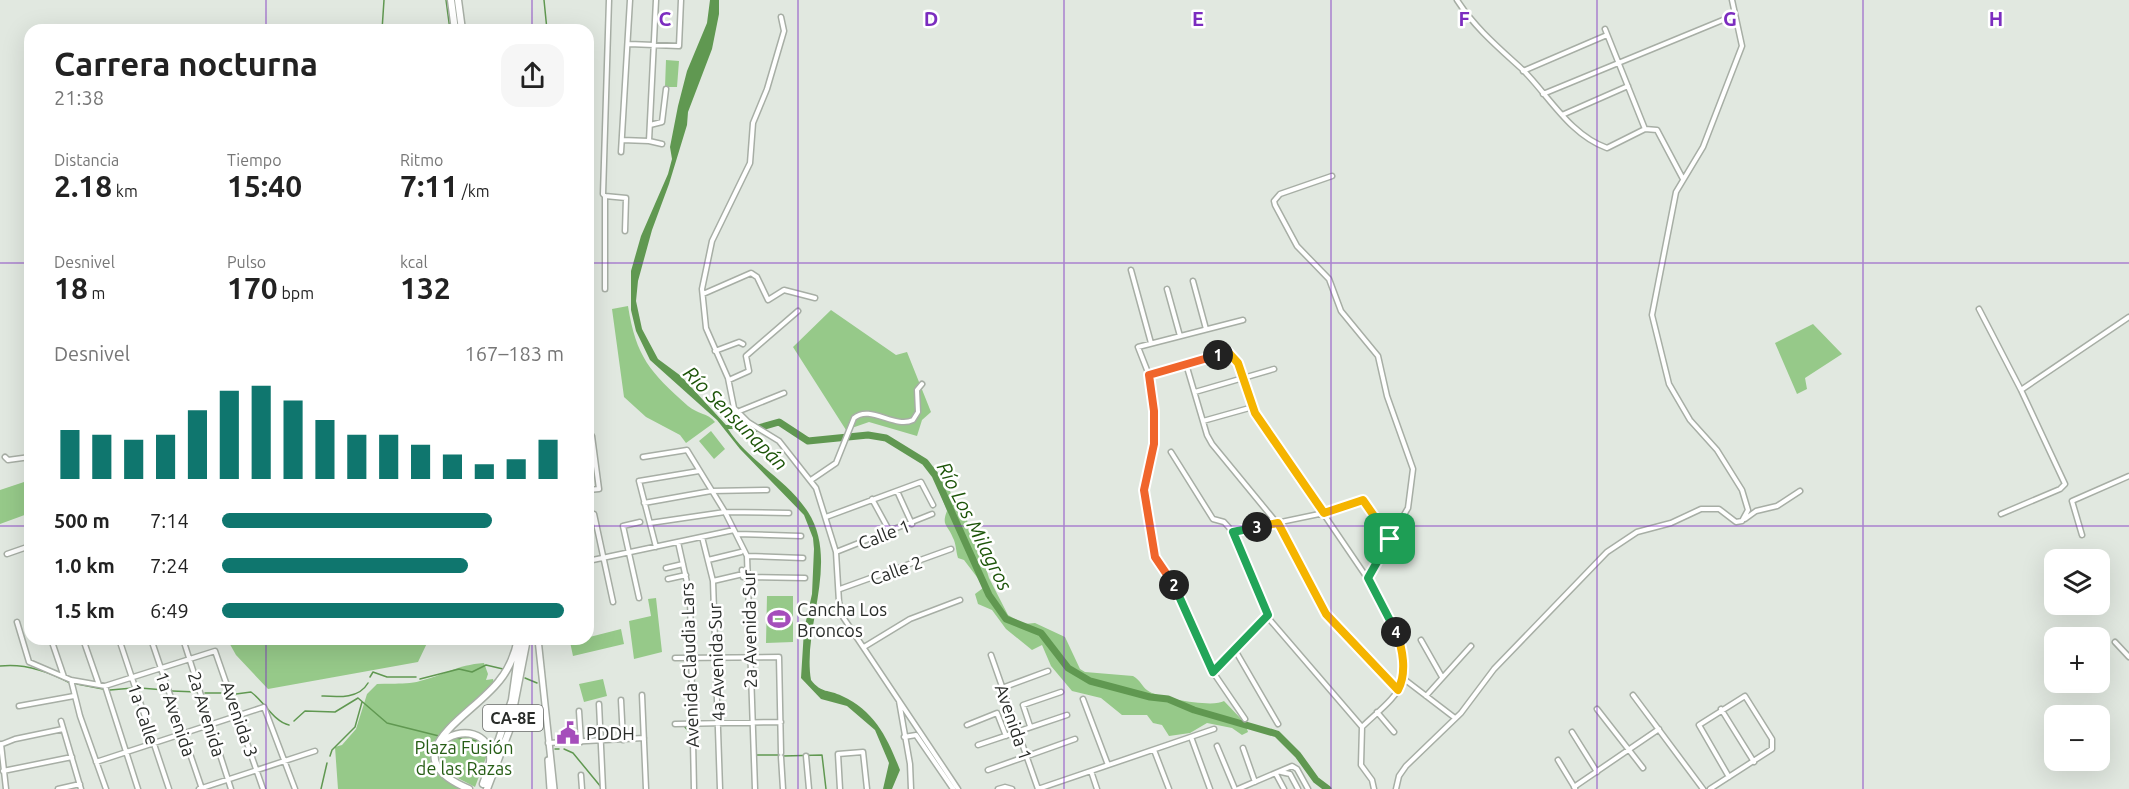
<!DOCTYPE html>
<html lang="es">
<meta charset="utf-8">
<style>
:root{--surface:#fff;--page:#f6f6f6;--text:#222;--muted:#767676;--accent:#0f766e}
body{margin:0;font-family:Ubuntu,sans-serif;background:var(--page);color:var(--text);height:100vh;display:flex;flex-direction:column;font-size:22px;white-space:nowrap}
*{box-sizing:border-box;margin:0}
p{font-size:20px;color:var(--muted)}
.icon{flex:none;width:33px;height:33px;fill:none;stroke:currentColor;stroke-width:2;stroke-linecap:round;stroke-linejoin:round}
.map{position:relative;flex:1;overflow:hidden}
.side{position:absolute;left:24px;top:24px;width:570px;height:621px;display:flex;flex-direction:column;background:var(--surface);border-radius:18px;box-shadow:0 6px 24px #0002}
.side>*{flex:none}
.tools{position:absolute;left:2044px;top:549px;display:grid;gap:12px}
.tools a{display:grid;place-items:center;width:66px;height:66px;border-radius:12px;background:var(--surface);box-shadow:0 6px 24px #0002;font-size:30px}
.pin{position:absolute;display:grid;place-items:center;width:51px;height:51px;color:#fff;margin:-26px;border-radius:12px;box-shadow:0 3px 9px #0006}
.km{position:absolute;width:30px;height:30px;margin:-15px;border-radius:50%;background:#222;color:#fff;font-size:16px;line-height:30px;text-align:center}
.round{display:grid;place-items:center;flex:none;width:63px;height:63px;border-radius:18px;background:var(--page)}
.headline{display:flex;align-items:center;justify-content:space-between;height:102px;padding:0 30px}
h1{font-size:33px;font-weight:700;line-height:45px}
.figures{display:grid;grid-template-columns:repeat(3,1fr);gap:9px;height:102px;padding:6px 30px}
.figures div{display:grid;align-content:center}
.figures b{font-size:30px;font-weight:700}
.figures small{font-size:16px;font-weight:400}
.figures p{font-size:16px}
.chart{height:168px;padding:12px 30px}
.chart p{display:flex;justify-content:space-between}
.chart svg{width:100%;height:108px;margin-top:6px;stroke:var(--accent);stroke-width:6}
ul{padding:0 30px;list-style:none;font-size:20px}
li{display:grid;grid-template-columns:96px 72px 1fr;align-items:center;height:45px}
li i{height:15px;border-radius:8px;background:var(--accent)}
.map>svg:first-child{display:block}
</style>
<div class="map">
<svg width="2129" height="789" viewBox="0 0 2129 789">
<rect width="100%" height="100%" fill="#e1e8e0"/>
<path fill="#96c989" d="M666,60L679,61L677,87H665Z
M588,236H592L594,299H588Z
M628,306C636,357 650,372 688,406C697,414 708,413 715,422L686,443L680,435L646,417L624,397L612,309Z
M831,310L896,355L907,352L931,412L922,420L917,436L869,422L846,430L793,347Z
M1813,324L1842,354L1805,378L1807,389L1797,394L1775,343Z
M711,431L725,449L714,459L699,441Z
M941,478L946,482L953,498L965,510L971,539L981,552L989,578L1008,615L1024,624L1035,623L1065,637L1080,669L1085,672L1133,676C1141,680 1142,688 1150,692C1162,698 1213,708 1224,701L1245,723L1248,732L1242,735L1232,728L1207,723L1190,733L1169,736L1162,725L1153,723L1147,715H1122L1101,698L1072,691L1051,666L1042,645L1032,650L1006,629L992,610L978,604L975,594L983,588V585L964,560L958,558C956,552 956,543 953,538C948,525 941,526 947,511L937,485Z
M27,481L30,489V513L0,524V490Z
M767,596H793V642L766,643Z
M656,598L662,652L634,659L629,621L651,616L648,599Z
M621,629L624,644L573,656L570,642Z
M227,639H429L418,662L268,689L236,655Z
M484,663L488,674L486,680L493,679L494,683L442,732C417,759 435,775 461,789H338L335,747L342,745L356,729L367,694L377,684C391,683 407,685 420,681C445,675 456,665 484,663Z
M603,679L607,696L584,702L579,684Z
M469,736L480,742L487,755L475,787L448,773L440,758C441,740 453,737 469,736Z"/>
<path fill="#609851" d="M710,0H719V14L712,49L688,112L687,125L669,184L652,230L638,281L636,301L642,329L658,359L681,376L726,425L740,424L745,429H728C749,462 787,479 808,512C840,562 802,627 811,680C822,694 828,689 842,696C875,711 888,739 900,770L892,789H883L889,763L875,730L847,706L821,699L801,678L804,630L812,594L814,549L813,538L804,515L740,449L717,420L650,360L636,331L631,310V271L641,236L668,174L672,159L670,147L678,106L687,71L707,23Z"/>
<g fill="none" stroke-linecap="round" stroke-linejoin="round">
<path stroke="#609851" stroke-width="1.5" d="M446,0L450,30
M544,0L547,30
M382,30L384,0
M0,666C25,663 48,671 70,683
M370,677L373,672L387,677H416
M525,678L537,683
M420,679L459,669L472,672L486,665L503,669
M77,684L103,689
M140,688L165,690
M110,690L133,688
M172,691L197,692
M205,693H228
M236,694L251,692C264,701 274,722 289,725
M322,696C338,697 359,699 368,683
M294,721L305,711L335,712L358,698L387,723L439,736
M685,727L690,733
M455,738L480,741
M555,749H559
M564,749L573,753L601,787
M756,755H780
M330,756L332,750L355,727L362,702
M783,756L822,755L826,789
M321,789L327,763"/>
<path stroke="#609851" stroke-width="7" d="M736,426L751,430L779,422L808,441L868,435L886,438L925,462L935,475L989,595L1006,619L1041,633L1068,668L1090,681L1150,697L1168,699L1194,710L1277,734L1298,755L1316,780L1328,789"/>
<g stroke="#a7aea5" stroke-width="7">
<path id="minor" d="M1457,0C1475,28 1499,48 1523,70C1549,96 1570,135 1607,148L1645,129L1657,130L1683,179
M781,17L784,31L767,89L753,123L750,163L712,241L702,289L706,328L728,378L734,408L748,422L779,441L816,488L836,552L839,602L843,617L958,789
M1605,29L1645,129
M629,44L679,46L681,0
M1523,71L1607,35
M1543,94L1735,15
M1562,115L1628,86
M650,125L662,122L666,89
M622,140L649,141L656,0
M649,141L662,144
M621,152L630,0
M1332,176L1280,194L1274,201L1275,205L1297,246L1329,279L1341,311L1378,356L1387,396L1413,469L1408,508L1390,539
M605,196L626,198L625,231
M1131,270L1151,343
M1193,281L1206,329
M605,289V196L603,194L609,0
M1167,289L1180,336
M703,294L751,273L757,277L768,300L784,290L815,298
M1979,309L2021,390L2065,484L2060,489L2001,514
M715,351L739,342L743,344
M1186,364L1207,435L1212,444L1281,528L1332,622L1398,690
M1149,375L1228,352L1238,363L1244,376L1255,413L1374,588C1386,610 1412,655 1403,681C1396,699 1376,713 1362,727L1361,765L1372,780L1374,789
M729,380L749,371L746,356L798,311
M2021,390L2129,317
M1195,392L1274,369
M737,412L784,393
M1203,421L1253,407
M588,437L592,436L599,489L588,490
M1171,452L1213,519L1224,522L1233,532L1270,620L1362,727
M5,457L8,460L30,457
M643,457L687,450L725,512L747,556L755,789
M811,480L836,463L854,418C870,404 895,429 913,420L918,412L917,390L922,384
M897,491L912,524
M872,499L890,532
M644,503L711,491L767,490
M594,514L613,602
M826,517L921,482L933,505
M1745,519L1756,511L1777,506L1800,491
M650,523L725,512L789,513
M1233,532L1324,513L1363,500L1390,539L1368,578
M737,534L801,536
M2082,535L2072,501L2129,476
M702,537L713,581L720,789
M678,542L690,596L694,789
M656,547L639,481L699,471
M836,552L932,514
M7,554L30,546
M747,556L803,558
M708,560L741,552
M588,561L734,530
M666,568L683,564
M742,570L743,577
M747,577L805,578
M668,579L686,575
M713,581L743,574
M840,589L951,549
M639,598L623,526L640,522
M588,602L589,606
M17,622L29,662L71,680L105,686L215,651L263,789
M51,639L64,677
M83,639L99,685
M119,639L169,789
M151,639L202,789
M183,639L231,789
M1421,640L1442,677
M2115,642L2129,657
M864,647L910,619L960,600
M1235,650L1268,614
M991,655L1038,789
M675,658L779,657L781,753
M1213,672L1179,592L1155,557L1144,491L1154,444V411L1149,375L1138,347L1243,320
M1404,679L1455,718
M71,680L80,716L106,789
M105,686L138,789
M1002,688L1048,671
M642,695L646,789
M1633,695L1703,789
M1426,696L1471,646
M1083,699L1108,765
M621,700L623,740
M899,701L910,764L911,789
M599,704L603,789
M19,706L74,696
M1597,709L1643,768
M1721,709L1754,762
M579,711L581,742
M1377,712L1394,732
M1245,719L1213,672L1235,650L1278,724
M61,721L81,789
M675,724L781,722
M967,725L997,713L1006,736
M1030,726L1023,705L1061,692
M1572,732L1597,772
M916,735L953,789
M904,737L916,735
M1191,737L1210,789
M548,743L644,738
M1,744L6,789
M0,745L15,739L63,729
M978,745L1067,715
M1217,746L1235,789
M1243,748L1255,782
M1154,750L1169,789
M806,756L809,789
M781,757L783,789
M1558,760L1575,788
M96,762L264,707L295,789
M988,770L1075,739
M3,771L72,757
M1091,771L1097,789
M1281,772L1290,774L1298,789
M1276,774L1284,789
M581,775L582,789
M1574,787L1659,729
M58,789L80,784
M199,789L315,751
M840,789L838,754L863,752L867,789
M998,789L1005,787L1012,789
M1038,789L1214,729
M1238,789L1292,766L1297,769L1308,789
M1396,789L1399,776L1406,766L1461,713L1494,669L1607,552L1637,532L1671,523L1701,509H1719L1736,522L1742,521L1748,510L1742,490L1717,450L1690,420L1669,384L1652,315L1676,192L1703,147L1742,46L1732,0
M1710,789L1772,749V739L1745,696L1699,725L1729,777"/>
</g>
<g stroke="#a7aea5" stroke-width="8">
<path id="major" d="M538,639L554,789
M548,760L550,789"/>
</g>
<g stroke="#a7aea5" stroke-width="9">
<path id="highway" d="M451,0L455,30
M458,0L462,30
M441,743C459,726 493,731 490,762C490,769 485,777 483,784
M491,763L512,700L520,643
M469,789C388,755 471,717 499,681C509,669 515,654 518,639
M487,789L509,731L527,639"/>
</g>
<use href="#minor" stroke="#fff" stroke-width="4"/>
<use href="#major" stroke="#fff" stroke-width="5"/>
<use href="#highway" stroke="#fff" stroke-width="6"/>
</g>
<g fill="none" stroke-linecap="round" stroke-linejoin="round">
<g stroke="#fff" stroke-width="12">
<path id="split-1" d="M1218,355L1228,352L1238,363L1255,413L1324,513L1363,500L1390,539"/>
</g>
<g stroke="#fff" stroke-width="12">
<path id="split-2" d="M1174,585L1155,557L1144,490L1154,444V411L1149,375L1218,355"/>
</g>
<g stroke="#fff" stroke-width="12">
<path id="split-3" d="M1174,585L1213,672L1268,615L1233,532L1257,527"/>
</g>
<g stroke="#fff" stroke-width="12">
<path id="split-4" d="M1257,527L1278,523L1326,614L1398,690C1407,673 1403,649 1396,632"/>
</g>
<g stroke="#fff" stroke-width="12">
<path id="split-5" d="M1390,539L1368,578L1396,632"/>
</g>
<use href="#split-1" stroke="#f5b400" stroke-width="8"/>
<use href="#split-2" stroke="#f0652b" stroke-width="8"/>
<use href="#split-3" stroke="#22a559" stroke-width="8"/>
<use href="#split-4" stroke="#f5b400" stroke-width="8"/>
<use href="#split-5" stroke="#22a559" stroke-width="8"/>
</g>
<path fill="none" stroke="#7b2cbf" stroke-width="1.5" stroke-opacity="0.55" d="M266,0V30M532,0V30M798,0V789M1064,0V789M1331,0V789M1597,0V789M1863,0V789M0,263H30M588,263H2129M0,526H30M588,526H2129M266,639V789M532,639V789"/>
<defs>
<g id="stadium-bare" transform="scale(1.8)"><path d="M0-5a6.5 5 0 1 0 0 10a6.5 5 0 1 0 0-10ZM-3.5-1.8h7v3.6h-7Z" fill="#a54ebb" stroke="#fff" stroke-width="2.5" paint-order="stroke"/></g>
<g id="civic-bare" transform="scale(1.8)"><path d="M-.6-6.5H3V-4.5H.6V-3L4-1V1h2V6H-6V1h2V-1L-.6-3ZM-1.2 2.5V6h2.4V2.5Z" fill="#a54ebb" stroke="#fff" stroke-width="2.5" paint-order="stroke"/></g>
</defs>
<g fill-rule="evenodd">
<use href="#stadium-bare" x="779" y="619"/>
<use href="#civic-bare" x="568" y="733"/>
</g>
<g text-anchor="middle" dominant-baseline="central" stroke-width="5" stroke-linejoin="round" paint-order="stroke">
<rect fill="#fff" stroke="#696b69" stroke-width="1.5" x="483" y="705" width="60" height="26" rx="4.5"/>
<g font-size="16" font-weight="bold" fill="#292c29">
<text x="513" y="718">CA-8E</text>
</g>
<g font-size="18" fill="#292c29" stroke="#fff">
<text transform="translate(884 534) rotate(-21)">Calle 1</text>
<text transform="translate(896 570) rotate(-20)">Calle 2</text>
<text transform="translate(749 629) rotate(-91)">2a Avenida Sur</text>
<text transform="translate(716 662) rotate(-92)">4a Avenida Sur</text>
<text transform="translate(689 665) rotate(-92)">Avenida Claudia Lars</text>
<text transform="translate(144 714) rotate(72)">1a Calle</text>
<text transform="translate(176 714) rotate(71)">1a Avenida</text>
<text transform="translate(207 714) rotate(73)">2a Avenida</text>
<text transform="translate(240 719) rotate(71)">Avenida 3</text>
<text transform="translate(1014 722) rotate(71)">Avenida 1</text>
</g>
<g font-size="18" fill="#292c29" stroke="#fff" text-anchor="start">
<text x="797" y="609">Cancha Los<tspan x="797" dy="21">Broncos</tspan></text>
<text x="586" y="733">PDDH</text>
</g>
<g font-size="18" fill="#275e16" stroke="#fff">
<text x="464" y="747">Plaza Fusión<tspan x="464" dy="21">de las Razas</tspan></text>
</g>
<g font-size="20" font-style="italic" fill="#1c5408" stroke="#fff">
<text transform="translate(736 418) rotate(45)">Río Sensunapán</text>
<text transform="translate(975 526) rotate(63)">Río Los Milagros</text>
</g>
</g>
<g font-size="20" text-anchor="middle" font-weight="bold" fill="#7b2cbf" stroke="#fff" stroke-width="5" stroke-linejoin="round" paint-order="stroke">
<text x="665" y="26">C</text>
<text x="931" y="26">D</text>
<text x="1198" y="26">E</text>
<text x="1464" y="26">F</text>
<text x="1730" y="26">G</text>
<text x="1996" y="26">H</text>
</g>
</svg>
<div class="tools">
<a><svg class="icon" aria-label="layers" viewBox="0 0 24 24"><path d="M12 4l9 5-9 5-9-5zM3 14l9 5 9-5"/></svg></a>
<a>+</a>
<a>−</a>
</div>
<div class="pin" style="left:1390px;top:539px;background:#1e9e55"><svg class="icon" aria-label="arrive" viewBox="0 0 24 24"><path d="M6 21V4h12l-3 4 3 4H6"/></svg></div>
<b class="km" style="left:1218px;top:355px">1</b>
<b class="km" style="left:1174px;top:585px">2</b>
<b class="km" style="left:1257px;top:527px">3</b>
<b class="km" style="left:1396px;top:632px">4</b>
<section class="side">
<div class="headline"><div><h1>Carrera nocturna</h1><p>21:38</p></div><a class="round"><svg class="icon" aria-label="share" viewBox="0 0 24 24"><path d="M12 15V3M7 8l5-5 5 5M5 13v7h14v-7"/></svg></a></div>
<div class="figures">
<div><p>Distancia</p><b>2.18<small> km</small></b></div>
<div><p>Tiempo</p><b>15:40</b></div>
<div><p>Ritmo</p><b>7:11<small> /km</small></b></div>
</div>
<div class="figures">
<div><p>Desnivel</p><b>18<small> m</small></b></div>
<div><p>Pulso</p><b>170<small> bpm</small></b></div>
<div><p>kcal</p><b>132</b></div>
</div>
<div class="chart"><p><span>Desnivel</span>167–183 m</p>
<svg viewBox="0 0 160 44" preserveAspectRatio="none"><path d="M5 44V24M15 44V26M25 44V28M35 44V26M45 44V16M55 44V8M65 44V6M75 44V12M85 44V20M95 44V26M105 44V26M115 44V30M125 44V34M135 44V38M145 44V36M155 44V28"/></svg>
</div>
<ul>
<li><b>500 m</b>7:14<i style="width:79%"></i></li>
<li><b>1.0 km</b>7:24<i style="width:72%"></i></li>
<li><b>1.5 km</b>6:49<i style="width:100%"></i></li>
</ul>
</section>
</div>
